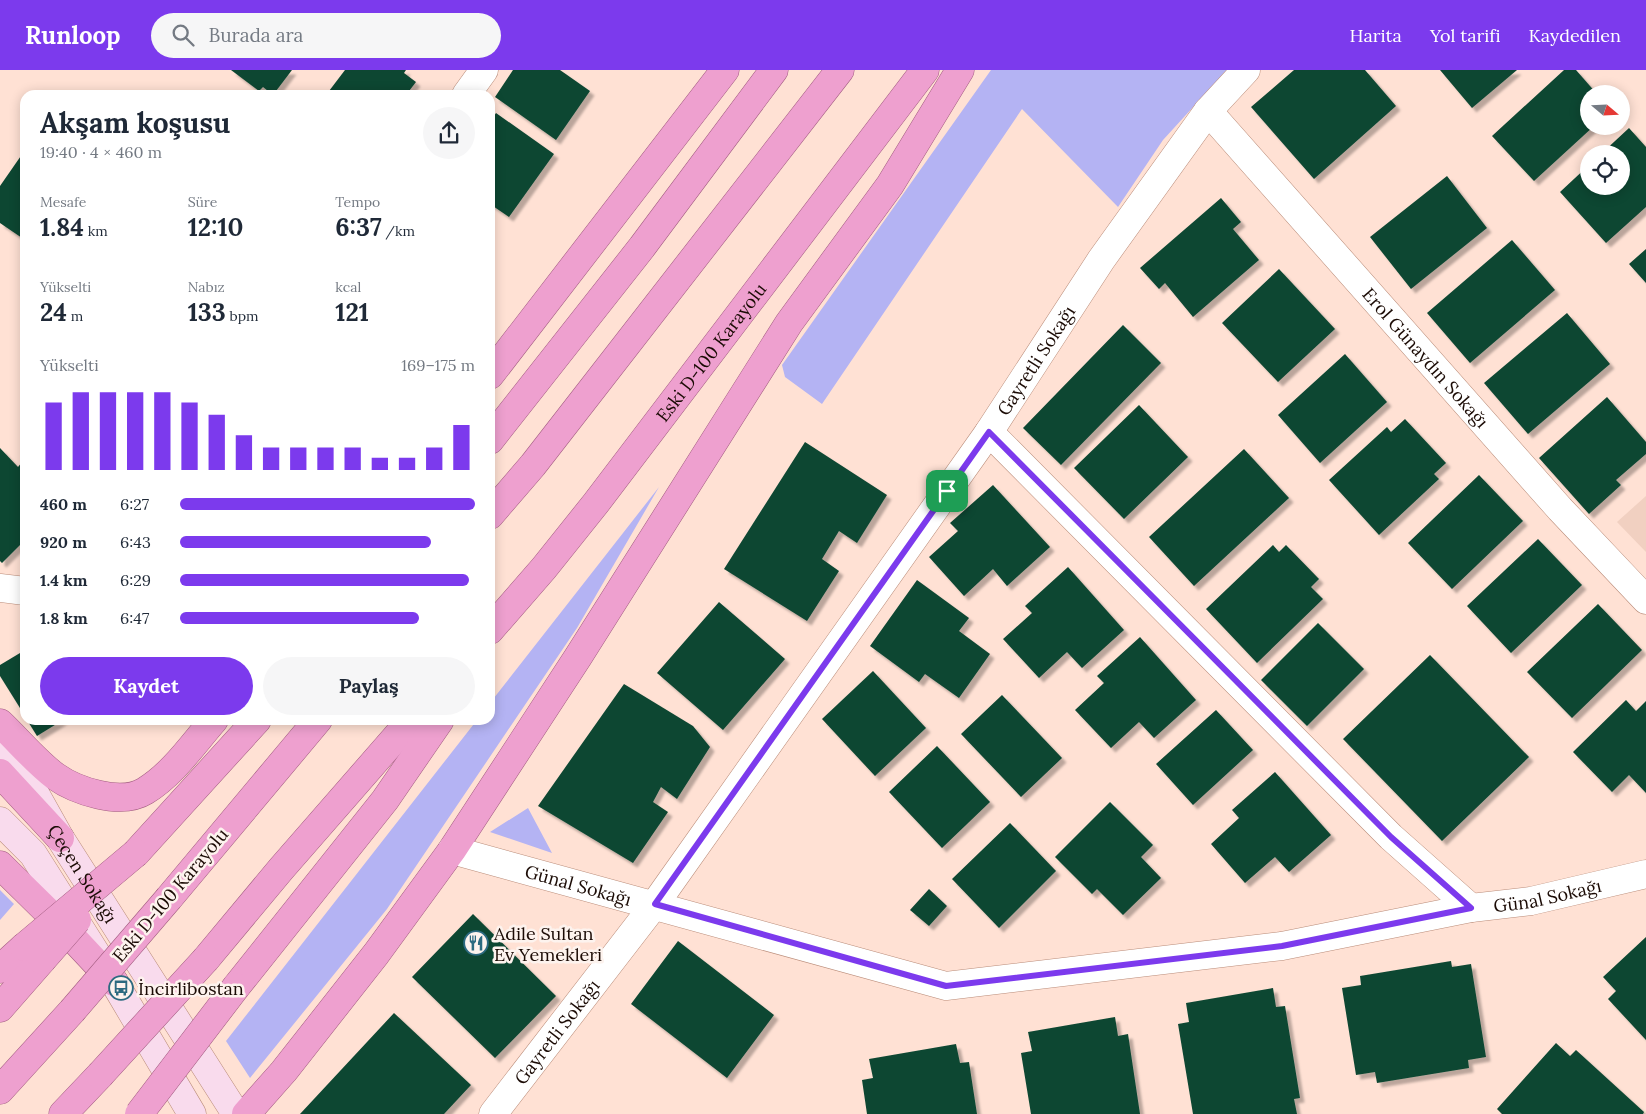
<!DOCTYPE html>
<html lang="tr">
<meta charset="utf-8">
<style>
:root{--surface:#fff;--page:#f6f6f7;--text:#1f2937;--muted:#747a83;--accent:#7c3aed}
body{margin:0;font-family:Lora,serif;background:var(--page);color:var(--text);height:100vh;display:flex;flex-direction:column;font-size:19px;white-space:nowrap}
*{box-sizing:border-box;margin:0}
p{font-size:16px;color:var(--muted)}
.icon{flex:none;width:28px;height:28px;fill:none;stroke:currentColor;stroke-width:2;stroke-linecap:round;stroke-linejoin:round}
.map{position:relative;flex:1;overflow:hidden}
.panel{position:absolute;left:20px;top:20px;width:475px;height:635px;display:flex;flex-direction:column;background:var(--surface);border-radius:15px;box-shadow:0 2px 12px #0003}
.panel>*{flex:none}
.needle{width:32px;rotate:109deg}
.buttons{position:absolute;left:1580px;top:15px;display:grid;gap:10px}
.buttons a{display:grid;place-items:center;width:50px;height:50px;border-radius:50%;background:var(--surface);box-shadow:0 2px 12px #0003;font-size:25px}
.pin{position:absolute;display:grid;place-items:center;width:42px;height:42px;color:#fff;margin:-21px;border-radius:10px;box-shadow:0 2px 8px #0006}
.round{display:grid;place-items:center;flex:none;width:52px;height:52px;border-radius:26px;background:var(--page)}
.summary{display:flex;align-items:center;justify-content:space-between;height:85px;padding:0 20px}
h1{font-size:28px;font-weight:800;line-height:38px}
.stats{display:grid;grid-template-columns:repeat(3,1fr);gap:8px;height:85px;padding:5px 20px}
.stats div{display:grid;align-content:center}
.stats b{font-size:25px;font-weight:800}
.stats small{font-size:14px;font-weight:400}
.stats p{font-size:14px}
.chart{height:140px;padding:10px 20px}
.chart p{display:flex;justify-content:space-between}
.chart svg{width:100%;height:90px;margin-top:5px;stroke:var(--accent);stroke-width:6}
.cta{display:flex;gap:10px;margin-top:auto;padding:10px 20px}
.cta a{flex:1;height:58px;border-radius:30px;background:var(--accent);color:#fff;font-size:20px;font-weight:800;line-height:58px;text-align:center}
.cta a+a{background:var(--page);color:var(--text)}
ul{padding:0 20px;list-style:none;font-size:16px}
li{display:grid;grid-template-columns:80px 60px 1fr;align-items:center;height:38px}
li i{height:12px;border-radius:6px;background:var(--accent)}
header{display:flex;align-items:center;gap:30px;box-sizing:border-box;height:70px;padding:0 25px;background:var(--accent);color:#fff}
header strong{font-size:24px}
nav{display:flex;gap:28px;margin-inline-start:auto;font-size:18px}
.search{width:350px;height:45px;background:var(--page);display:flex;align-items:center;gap:12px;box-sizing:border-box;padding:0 18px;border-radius:28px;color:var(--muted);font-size:19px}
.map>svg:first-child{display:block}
</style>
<header>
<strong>Runloop</strong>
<div class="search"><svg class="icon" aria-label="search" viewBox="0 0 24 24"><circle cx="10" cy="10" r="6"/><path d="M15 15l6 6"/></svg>Burada ara</div>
<nav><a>Harita</a><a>Yol tarifi</a><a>Kaydedilen</a></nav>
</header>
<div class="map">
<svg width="1646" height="1044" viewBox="0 0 1646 1044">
<defs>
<filter id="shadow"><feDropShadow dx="4.5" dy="4.5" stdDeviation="1" flood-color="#0004"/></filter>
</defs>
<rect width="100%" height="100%" fill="#ffe1d4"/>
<path fill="#f1d0c1" d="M1646,426V482L1617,452Z"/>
<path fill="#b4b3f3" d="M991,0H1227L1163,70L1118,137L1022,39L822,334L785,307L782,295Z
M659,417L577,558L387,839L250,1008L226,971L477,650H490V633Z
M528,738L552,783L490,762Z
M0,820L14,834L0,850Z"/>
<path fill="#0d4632" filter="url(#shadow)" d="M231,0H292L273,25L263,17L259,21Z
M345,0H406L404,3L416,12L406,25H326Z
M513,0H560L590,21L556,70L495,27Z
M1294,0H1365L1396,36L1314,109L1251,37Z
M1440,0H1517L1472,38Z
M1564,0H1576L1597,24H1589V56H1594L1534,111L1492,66Z
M496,43L554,84L509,147L490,134V52Z
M1629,58L1646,77V137L1606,173L1560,122L1589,95V116H1621V84H1601Z
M25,80V170L0,153V116Z
M1447,106L1487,158L1411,219L1370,167Z
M1221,128L1241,152L1233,159L1259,190L1193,247L1165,213L1159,219L1140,198Z
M1512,170L1555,220L1470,293L1427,243Z
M1646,179V213L1629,194Z
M1279,199L1335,259L1278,312L1222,253Z
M1567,243L1610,294L1528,364L1484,313Z
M1123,255L1161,293L1061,395L1023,358Z
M1345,284L1387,332L1320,393L1278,345Z
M1607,327L1646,372V384L1616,410L1621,415L1589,444L1539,388Z
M1139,335L1188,387L1124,449L1074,398Z
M1405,349L1446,393L1434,404L1439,409L1379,465L1329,410L1387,357L1391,362Z
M805,372L887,425L857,473L839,461L822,489L839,501L807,551L724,499Z
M0,378L18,397L22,392L25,394V470L2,493L0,491Z
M1244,379L1289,428L1194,516L1149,467Z
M1479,405L1523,451L1452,519L1408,473Z
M993,415L1050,477L1007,516L993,499L964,526L929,487L958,461L950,453Z
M1538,469L1582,515L1511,583L1467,536Z
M1273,475L1279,482L1286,475L1319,509L1311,517L1323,529L1257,593L1206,539Z
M1068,497L1124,560L1082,598L1067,582L1039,608L1003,569L1032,543L1025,536Z
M917,510L969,548L959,561L990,584L959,628L925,604L919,612L870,576Z
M719,532L785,589L723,660L657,603Z
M1598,534L1642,580L1572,648L1527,602Z
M1318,553L1364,599L1307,656L1261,610Z
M1140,567L1196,630L1154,668L1139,652L1111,678L1075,640L1104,613L1097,606Z
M25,580V646L0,606V595Z
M1430,585L1529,687L1442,771L1343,669Z
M873,601L926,658L875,706L822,649Z
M624,614L693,656L710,677L677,729L661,717L653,732L668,742L633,793L538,736Z
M1002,625L1062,688L1021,727L961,664Z
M1626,630L1636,641L1646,631V723L1629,705L1612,722L1573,682Z
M1216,640L1253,680L1193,735L1156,694Z
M27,650H63L37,666Z
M937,676L990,732L942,778L889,722Z
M1275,702L1331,765L1289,802L1275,787L1245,813L1211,774L1239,748L1232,740Z
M1110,732L1153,775L1141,787L1161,808L1123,845L1097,819L1092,824L1055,787Z
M1010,753L1056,801L999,858L952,809Z
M929,819L947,836L929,856L910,840Z
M473,844L556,926L495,988L412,907Z
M1646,867V970L1608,929L1616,921L1603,907Z
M678,871L774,945L727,1008L631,934Z
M1451,891L1452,897L1471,894L1486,987L1468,990L1469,998L1377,1013L1375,1002L1356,1005L1342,918L1361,915L1360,906Z
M1273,918L1276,937L1285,936L1300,1028L1294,1029L1297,1044H1193L1178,954L1189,952L1186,933Z
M394,943L471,1015L444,1044H300Z
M1115,947L1118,966L1128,964L1140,1044H1031L1021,983L1032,981L1028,962Z
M1556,973L1570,986L1576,980L1644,1042L1643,1044H1502L1497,1039Z
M956,974L960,993L969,992L977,1044H867L862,1010L873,1008L869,989Z"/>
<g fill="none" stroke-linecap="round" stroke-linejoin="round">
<g stroke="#ba8c79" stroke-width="29">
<g id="minor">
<path d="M466,25L484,0"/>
<path id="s1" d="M1208,41L1560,439L1646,530"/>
<path d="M989,362L1391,767L1471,838"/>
<path d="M0,518L25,521"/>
<path id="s2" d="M452,780L946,916L1282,876L1471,838L1531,831L1646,804"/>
<path id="s3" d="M493,1044L655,834L989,362L1101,190L1208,41L1246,0"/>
</g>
</g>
<g stroke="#ba8c79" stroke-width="29">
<g id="secondary">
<path id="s4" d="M0,661L60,768L236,1044"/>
<path d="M0,751L33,784L114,912L192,1044"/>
</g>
</g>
<g stroke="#a25c80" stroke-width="29">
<g id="trunk">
<path d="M490,305L725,0"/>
<path d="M490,370L642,177L774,0"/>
<path d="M490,445L533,395L840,0"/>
<path id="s5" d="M490,560L544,498L596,433L925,0"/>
<path d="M0,653C18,670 35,691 55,706C76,721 121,736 145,721C173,704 193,674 214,650"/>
<path d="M0,703L60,768"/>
<path d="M136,783L257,650"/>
<path d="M0,795L56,850L114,912"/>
<path d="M169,828L318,650"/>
<path d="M206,889L281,799L411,650"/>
<path d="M0,899L24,877"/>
<path d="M236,917L385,730L440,650"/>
<path d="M0,938L42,890"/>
<path d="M0,1020L72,941"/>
<path d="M63,1044L100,1005"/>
<path d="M246,1044L284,1001L376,884L452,780L578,587L789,253L890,115L960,0"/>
</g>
</g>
<use href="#minor" stroke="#fff" stroke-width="28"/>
<use href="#secondary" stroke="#f9dbed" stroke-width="28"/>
<use href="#trunk" stroke="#eea0cf" stroke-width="28"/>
<g stroke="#a25c80" stroke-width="29" stroke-linecap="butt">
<path id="trunk-bridge" d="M24,877L136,783
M42,890L77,850
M72,941L169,828
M100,1005L206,889
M139,1044L236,917"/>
</g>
<use href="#trunk-bridge" stroke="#eea0cf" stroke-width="28"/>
</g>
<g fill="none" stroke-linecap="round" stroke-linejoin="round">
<g stroke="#fff" stroke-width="10">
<path id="route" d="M989,362L1391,767L1471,838L1282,876L946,916L655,834Z"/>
</g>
<use href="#route" stroke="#7c3aed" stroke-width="6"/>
</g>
<defs>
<g id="restaurant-ring" transform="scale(1.25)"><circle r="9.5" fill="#fdf3ee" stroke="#2c6a80" stroke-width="1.5"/><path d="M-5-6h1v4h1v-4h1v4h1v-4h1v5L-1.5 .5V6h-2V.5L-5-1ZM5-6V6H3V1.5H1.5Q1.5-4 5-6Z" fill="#2c6a80"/></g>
<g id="bus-ring" transform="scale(1.25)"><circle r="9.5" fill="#fdf3ee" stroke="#2c6a80" stroke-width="1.5"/><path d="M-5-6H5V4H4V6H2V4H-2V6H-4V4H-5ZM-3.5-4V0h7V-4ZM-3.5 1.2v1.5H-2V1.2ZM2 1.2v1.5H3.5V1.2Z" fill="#2c6a80"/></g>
</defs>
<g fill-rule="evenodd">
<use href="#restaurant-ring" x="476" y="873"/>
<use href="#bus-ring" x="121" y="918"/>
</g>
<g text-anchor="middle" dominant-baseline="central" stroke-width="5" stroke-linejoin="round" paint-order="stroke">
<g font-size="18" fill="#1b0b05" stroke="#fdf3ee">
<text stroke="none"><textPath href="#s5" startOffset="355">Eski D-100 Karayolu</textPath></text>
<text stroke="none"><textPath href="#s1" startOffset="329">Erol Günaydın Sokağı</textPath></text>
<text stroke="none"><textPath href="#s3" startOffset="929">Gayretli Sokağı</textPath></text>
<text stroke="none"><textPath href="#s4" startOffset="165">Çeçen Sokağı</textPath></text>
<text stroke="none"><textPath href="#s2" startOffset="131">Günal Sokağı</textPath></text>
<text stroke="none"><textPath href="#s2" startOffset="1121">Günal Sokağı</textPath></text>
<text transform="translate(170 825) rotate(-50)">Eski D-100 Karayolu</text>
<text stroke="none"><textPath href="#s3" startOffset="104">Gayretli Sokağı</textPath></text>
</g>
<g font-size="18" fill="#1b0b05" stroke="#fdf3ee" text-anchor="start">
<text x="494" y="863">Adile Sultan<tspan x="494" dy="21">Ev Yemekleri</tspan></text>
<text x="138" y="918">İncirlibostan</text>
</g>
</g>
</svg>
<div class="buttons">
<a><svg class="needle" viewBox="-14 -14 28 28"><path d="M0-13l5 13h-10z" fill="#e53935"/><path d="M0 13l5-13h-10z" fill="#747a83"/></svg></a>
<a><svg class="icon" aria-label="locate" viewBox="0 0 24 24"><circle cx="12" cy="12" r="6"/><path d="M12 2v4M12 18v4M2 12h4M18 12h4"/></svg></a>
</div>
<div class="pin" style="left:947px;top:421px;background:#1e9e55"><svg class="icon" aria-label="arrive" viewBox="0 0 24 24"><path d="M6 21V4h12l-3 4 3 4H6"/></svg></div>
<section class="panel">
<div class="summary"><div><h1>Akşam koşusu</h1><p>19:40 · 4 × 460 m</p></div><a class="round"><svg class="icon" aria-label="share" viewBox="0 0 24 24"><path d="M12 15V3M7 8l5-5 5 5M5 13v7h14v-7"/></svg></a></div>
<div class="stats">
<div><p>Mesafe</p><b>1.84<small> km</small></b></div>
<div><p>Süre</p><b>12:10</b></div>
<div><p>Tempo</p><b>6:37<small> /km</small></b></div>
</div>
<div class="stats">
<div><p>Yükselti</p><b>24<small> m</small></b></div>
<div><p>Nabız</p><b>133<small> bpm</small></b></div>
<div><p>kcal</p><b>121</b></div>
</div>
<div class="chart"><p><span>Yükselti</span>169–175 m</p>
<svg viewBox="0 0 160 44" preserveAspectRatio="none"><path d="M5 44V11M15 44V6M25 44V6M35 44V6M45 44V6M55 44V11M65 44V17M75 44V27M85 44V33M95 44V33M105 44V33M115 44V33M125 44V38M135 44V38M145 44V33M155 44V22"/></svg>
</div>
<ul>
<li><b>460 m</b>6:27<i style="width:100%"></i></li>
<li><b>920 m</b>6:43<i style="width:85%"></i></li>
<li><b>1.4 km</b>6:29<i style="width:98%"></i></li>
<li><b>1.8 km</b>6:47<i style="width:81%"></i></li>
</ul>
<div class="cta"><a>Kaydet</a><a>Paylaş</a></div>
</section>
</div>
